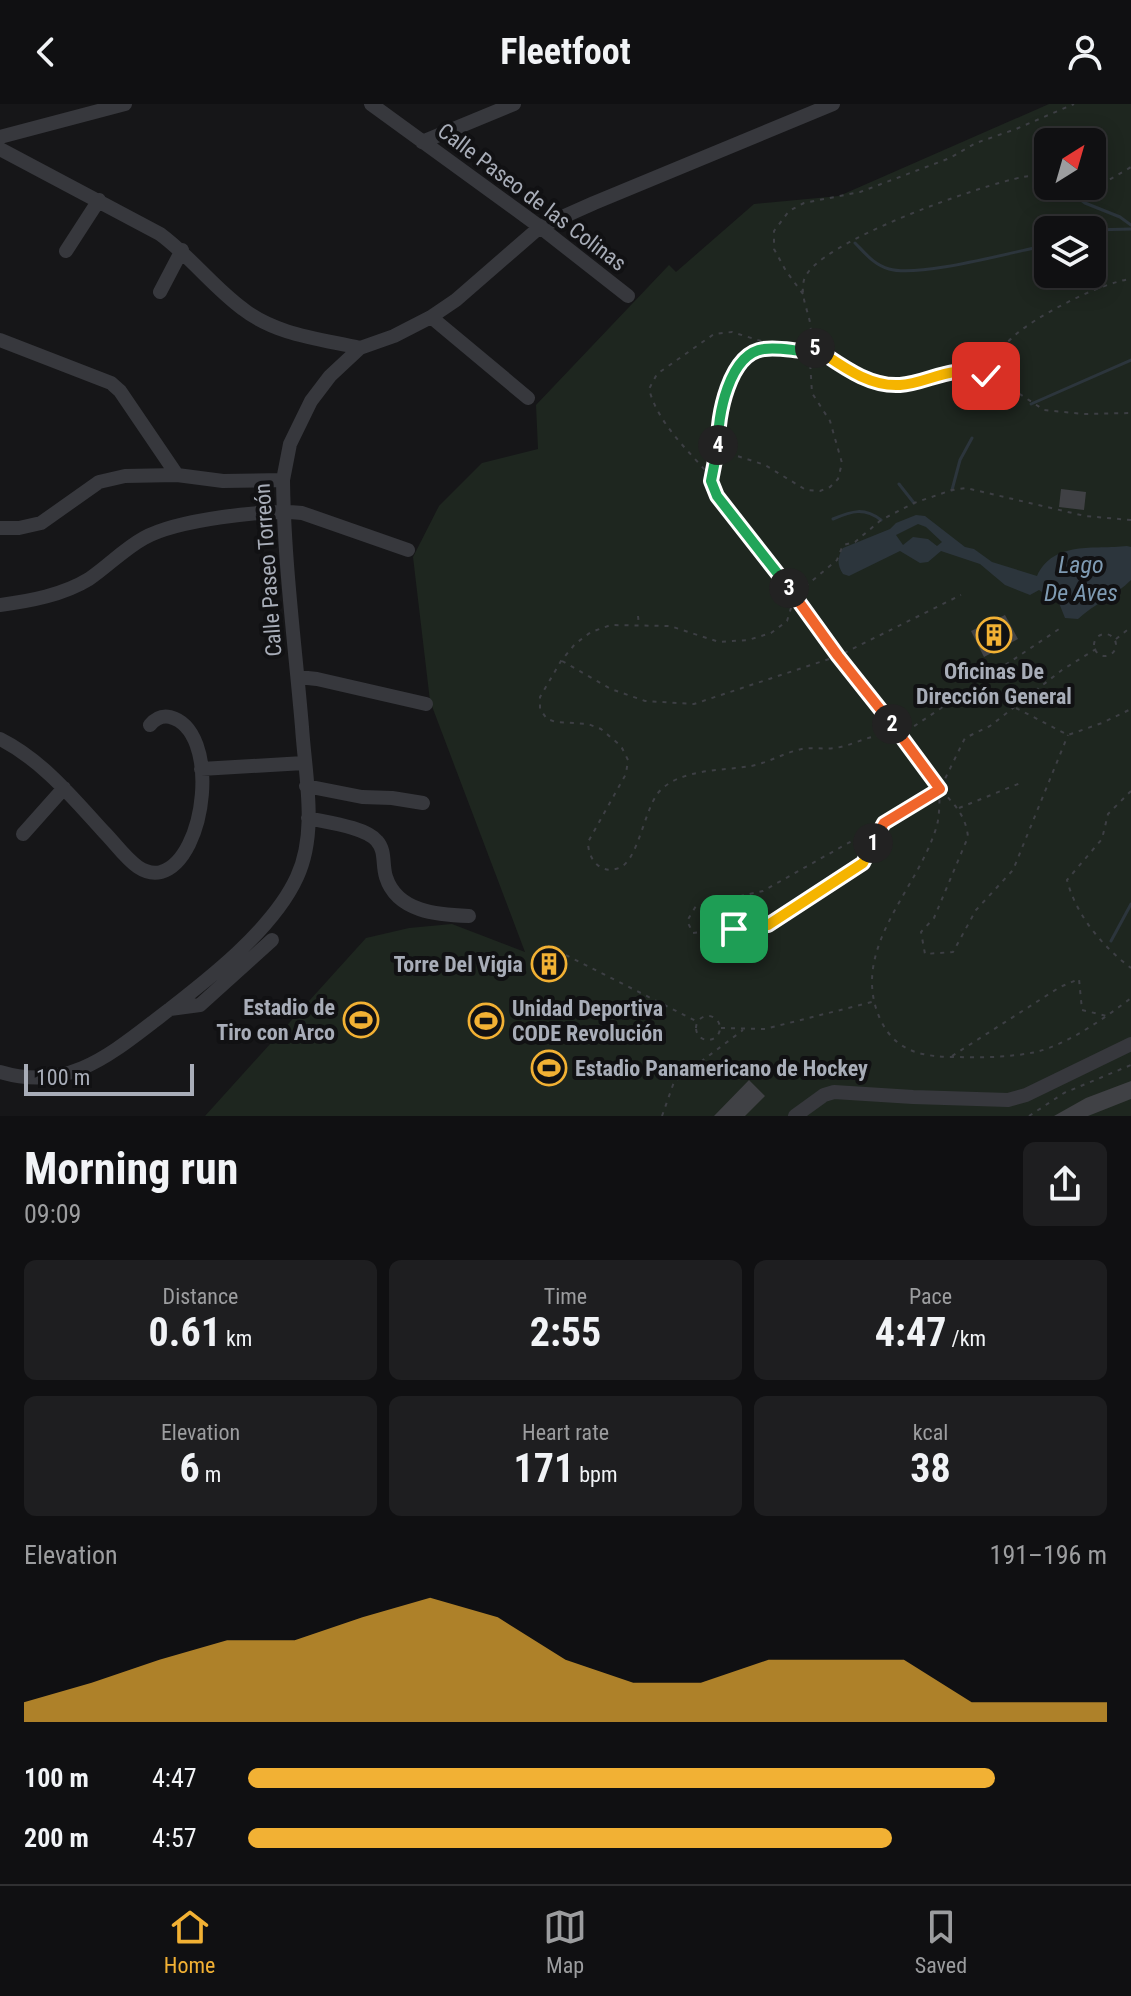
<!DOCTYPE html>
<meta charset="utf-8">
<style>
:root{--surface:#101012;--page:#1e1e20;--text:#f1f3f6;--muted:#9c9d9f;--line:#303032;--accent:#f2b134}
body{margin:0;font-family:"Roboto Condensed",sans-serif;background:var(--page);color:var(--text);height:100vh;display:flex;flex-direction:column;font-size:30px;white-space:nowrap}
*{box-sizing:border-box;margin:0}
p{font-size:26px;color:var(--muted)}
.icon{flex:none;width:44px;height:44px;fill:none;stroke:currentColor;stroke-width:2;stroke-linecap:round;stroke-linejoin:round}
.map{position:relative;height:1012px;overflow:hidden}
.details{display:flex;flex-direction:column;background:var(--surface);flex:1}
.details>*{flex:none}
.needle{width:52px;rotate:37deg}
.fabs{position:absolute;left:1034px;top:24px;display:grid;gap:16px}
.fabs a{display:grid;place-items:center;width:72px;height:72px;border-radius:12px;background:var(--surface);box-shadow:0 4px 20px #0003,0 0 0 2px var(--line);font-size:40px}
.scale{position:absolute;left:24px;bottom:20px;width:170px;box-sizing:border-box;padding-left:8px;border:4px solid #a8adb8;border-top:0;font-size:22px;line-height:28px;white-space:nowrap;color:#a8adb8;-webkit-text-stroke:6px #111113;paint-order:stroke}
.pin{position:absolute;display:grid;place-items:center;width:68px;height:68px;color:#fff;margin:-34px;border-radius:16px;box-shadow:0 4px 12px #0006}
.km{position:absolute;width:40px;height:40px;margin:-20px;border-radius:50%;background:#222;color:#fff;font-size:22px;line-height:40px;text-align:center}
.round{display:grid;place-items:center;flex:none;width:84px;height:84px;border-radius:12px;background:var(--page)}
.headline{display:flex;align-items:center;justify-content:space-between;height:136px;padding:0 24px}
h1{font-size:44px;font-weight:700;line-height:60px}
.metrics{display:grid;grid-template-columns:repeat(3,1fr);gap:12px;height:136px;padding:8px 24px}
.metrics div{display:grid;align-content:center;border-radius:12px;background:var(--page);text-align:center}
.metrics b{font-size:40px;font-weight:700}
.metrics small{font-size:22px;font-weight:400}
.metrics p{font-size:22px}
.chart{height:224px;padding:16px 24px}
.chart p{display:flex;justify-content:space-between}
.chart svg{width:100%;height:144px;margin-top:8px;fill:var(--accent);opacity:.7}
ul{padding:0 24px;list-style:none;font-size:26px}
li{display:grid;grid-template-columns:128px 96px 1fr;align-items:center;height:60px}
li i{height:20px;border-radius:10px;background:var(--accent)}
header{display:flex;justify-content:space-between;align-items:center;height:104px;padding:0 24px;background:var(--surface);font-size:36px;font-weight:700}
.menu{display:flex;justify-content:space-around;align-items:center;height:112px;border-top:2px solid var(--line);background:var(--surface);font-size:22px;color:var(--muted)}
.menu a{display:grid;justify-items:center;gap:4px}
.menu .on{color:var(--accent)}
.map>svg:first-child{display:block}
</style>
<header><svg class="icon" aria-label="back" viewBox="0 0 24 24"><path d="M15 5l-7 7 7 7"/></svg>Fleetfoot<svg class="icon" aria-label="person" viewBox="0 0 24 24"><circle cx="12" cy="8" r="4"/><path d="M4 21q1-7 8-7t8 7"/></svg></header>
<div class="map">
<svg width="1131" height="1012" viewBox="0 0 1131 1012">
<rect width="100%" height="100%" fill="#161618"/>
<path fill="#1e261f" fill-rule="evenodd" d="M1049,0H1131V1012H205L366,834L409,824L452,820L525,848L430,597L413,453L439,402L482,359L538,345L536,301L669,161L676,168L754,100L839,92ZM1048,38H1092V82H1048ZM1048,126H1092V170H1048Z"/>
<path fill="#2c353c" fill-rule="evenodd" d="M916,411L925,412L965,443L974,445L992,458L1037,472C1054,436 1094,446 1127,442L1131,443V476C1115,492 1094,500 1078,515L1065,514L1057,494L1048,492L1039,486L1030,491L1005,481L980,460L941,447L928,458L920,459L900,447L849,472L843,470C837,461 837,453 843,444L890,425L896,419ZM918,420L926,423L942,438L937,442L928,435L913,433L903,441L896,431Z"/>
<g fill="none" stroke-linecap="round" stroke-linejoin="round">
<path stroke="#2c353c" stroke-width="3" d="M1062,82L1085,99L1120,113L1131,121
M1092,126L1131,125
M855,139C865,149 874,161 889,165C919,174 1012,148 1048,141
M1031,300L1131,256
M899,380L914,399
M952,386L960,356L972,334
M833,415C852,407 864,403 881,416
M1111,837L1131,800"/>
</g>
<path fill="#404145" d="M1061,385L1086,388L1084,406L1059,403Z
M1005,511L1018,535L984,553L971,527Z
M749,976L765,992L745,1012H714Z
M1131,977V995L1088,1012H1054L1086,994Z"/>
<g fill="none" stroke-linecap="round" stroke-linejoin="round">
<path stroke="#3d3f44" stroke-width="2" stroke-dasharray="4 6" stroke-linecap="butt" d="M1048,74C1040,73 1031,71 1023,73C984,80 814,139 804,176C797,201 824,225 802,247C790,246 771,242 759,246C722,259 719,312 718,344C717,365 708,370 717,392L795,491L787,517L771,529L748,536L719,538L670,522L611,521L591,528L575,540L561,557L540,593V605L547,615L556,618L588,620L601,625L621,642L628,656L626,670L588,738C588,755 600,771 619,764C638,757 644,707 658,689C679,664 723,667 751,662C767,659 782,650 798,646C810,642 823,646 835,644C849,642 862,635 876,632C884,631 893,631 901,631L1062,523
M1072,82L1097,83L1131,63
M803,190L786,167L774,145V127L789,107L804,99L860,88L950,54L976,39L1016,25L1074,0
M987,271C994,258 1000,244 1012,234C1033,213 1102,178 1131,175
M719,346L765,361L806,386L820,387L830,383L838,375L842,359L830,317L812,289L809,241
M711,373C689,347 658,320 649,285L657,270L714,230L732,228L777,242L809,240L859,272L884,280L899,281L922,278L956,268L986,272L1006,281L1044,306L1084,310L1131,309
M1131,416L1085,412L966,384L952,386L914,399L881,416L855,438L843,441L837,456L795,491L838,552L940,685C939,696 940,710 937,721C919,786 847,845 881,917C897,949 924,953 958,953C982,954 1012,953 1036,948C1068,940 1105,914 1131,894
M638,512L639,521
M1094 541a11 11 0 1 1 22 0a11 11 0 1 1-22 0Z
M1116,535L1131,523
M562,557L611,585L645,597L694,600L838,552L961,491
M1016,604L1068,631L1102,619L1131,605
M941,686C955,701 966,712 968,733L934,814L921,828L925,850L953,848L976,806L1013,766L1068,631
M1131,687L1108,710L1102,735L1067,776C1076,811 1102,842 1131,864
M959,704L1023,678
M884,719L863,759L768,821L693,829L687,817L696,802L763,787L914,702L940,685L965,634L990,622L1062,566L1096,545
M548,842L698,918
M696 924a12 12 0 1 1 24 0a12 12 0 1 1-24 0Z
M721,924L765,925L872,898
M952,952L1060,883L1079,875L1082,906L1107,912
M662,1012L674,978L743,926
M1029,1012L1064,989L1131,961"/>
<path stroke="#37383d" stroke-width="14" d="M371,0L540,123L628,192
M0,33L125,0
M422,38L514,0
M0,45L160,130C190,152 213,183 243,205C276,231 321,235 360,244
M66,147L99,96
M160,188L182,146
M431,213L528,294
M0,236L111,279L120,287L177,371
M0,424H19L41,419L99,378L125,372L177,371L223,377L283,376
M0,501C30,497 63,491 89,475C108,462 124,445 144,434C176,416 265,405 302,409L408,446
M298,573L317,575L426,600
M0,635C42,656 73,694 104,728C115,739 125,754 138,763C144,767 153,770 161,768C207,755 221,626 170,613C161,611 155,615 150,621
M201,665L304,659
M306,682L362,693L392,694L423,699
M308,714C325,718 366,723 377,737C386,747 382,761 386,773C397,808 438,811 469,812
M23,730L64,684
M170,905L200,901L272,836
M0,968C64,987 105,955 153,918C201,881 272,828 297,773C318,728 305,671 302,623C295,541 284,458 283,376L290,340L311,297L330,272L360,244L394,232L431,213L456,196L540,123L594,99L833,0
M795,1012L824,991L834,988L913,993L1008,996L1026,991L1131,940"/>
</g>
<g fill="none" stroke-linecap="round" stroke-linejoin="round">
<g stroke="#fff" stroke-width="16">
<path id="split-1" d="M734,825L768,821L863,759L873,739"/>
</g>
<g stroke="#fff" stroke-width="16">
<path id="split-2" d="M873,739L884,719L940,685L892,620"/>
</g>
<g stroke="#fff" stroke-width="16">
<path id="split-3" d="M789,484L838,552L892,620"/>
</g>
<g stroke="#fff" stroke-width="16">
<path id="split-4" d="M718,341L711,377L717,392L789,484"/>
</g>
<g stroke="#fff" stroke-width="16">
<path id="split-5" d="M718,341C717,313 729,249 764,245C776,243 790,246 802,247L809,240L815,244"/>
</g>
<g stroke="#fff" stroke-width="16">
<path id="split-6" d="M815,244C841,261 868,283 900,281C919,280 937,270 955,268C965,267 977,271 986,272"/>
</g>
<use href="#split-1" stroke="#f5b400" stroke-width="10"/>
<use href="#split-2" stroke="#f0652b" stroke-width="10"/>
<use href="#split-3" stroke="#f0652b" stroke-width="10"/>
<use href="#split-4" stroke="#22a559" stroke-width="10"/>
<use href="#split-5" stroke="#22a559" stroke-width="10"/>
<use href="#split-6" stroke="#f5b400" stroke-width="10"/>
</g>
<defs>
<g id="building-ring" transform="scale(1.8)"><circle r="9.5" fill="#111113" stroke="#f2b134" stroke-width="1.5"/><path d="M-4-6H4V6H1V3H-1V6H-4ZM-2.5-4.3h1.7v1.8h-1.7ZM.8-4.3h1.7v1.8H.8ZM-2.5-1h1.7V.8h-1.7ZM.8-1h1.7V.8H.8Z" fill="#f2b134"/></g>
<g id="stadium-ring" transform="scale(1.8)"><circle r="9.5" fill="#111113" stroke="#f2b134" stroke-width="1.5"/><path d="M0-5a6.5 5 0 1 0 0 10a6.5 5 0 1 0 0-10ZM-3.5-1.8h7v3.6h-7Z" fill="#f2b134"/></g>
</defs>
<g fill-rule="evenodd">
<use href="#building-ring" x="994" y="531"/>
<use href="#building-ring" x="549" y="860"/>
<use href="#stadium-ring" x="361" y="916"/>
<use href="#stadium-ring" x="486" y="917"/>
<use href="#stadium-ring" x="549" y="964"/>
</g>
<g text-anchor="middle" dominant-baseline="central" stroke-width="8" stroke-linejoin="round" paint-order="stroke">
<g font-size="22" fill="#a8adb8" stroke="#111113">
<text transform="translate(532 93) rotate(37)">Calle Paseo de las Colinas</text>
<text transform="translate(268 466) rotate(-94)">Calle Paseo Torreón</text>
</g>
<g font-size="22" font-weight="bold" fill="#a8adb8" stroke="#111113" text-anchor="end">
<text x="994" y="567" text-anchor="middle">Oficinas De<tspan x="994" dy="25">Dirección General</tspan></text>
<text x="523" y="860">Torre Del Vigia</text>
<text x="335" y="903">Estadio de<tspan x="335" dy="25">Tiro con Arco</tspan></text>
<text x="512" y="904" text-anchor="start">Unidad Deportiva<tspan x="512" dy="25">CODE Revolución</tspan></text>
<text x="575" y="964" text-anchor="start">Estadio Panamericano de Hockey</text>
</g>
<g font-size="24" font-style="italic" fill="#7f9bb3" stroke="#111113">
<text x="1081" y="461">Lago<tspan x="1081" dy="28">De Aves</tspan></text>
</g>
</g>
</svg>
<div class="fabs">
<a><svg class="needle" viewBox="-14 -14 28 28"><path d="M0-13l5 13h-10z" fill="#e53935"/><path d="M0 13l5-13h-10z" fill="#9c9d9f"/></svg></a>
<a><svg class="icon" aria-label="layers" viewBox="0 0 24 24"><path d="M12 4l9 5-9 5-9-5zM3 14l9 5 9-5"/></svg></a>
</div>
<div class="scale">100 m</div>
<div class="pin" style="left:734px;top:825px;background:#1e9e55"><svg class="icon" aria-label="arrive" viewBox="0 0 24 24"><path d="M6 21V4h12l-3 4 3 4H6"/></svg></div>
<div class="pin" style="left:986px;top:272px;background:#d93025"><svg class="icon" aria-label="check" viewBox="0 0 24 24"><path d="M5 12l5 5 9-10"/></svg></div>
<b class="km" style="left:873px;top:739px">1</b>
<b class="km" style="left:892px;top:620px">2</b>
<b class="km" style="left:789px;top:484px">3</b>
<b class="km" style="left:718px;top:341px">4</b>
<b class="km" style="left:815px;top:244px">5</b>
</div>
<section class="details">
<div class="headline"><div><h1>Morning run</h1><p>09:09</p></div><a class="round"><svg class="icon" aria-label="share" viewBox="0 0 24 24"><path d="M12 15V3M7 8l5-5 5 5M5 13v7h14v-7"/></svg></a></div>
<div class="metrics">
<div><p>Distance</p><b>0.61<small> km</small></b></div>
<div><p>Time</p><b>2:55</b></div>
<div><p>Pace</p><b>4:47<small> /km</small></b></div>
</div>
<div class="metrics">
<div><p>Elevation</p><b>6<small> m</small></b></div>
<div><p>Heart rate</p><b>171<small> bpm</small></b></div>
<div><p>kcal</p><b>38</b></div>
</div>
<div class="chart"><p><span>Elevation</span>191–196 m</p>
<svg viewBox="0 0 160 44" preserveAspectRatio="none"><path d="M0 44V38L10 32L20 25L30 19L40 19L50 12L60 6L70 12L80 25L90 32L100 32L110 25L120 25L130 25L140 38L150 38L160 38V44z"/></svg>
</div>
<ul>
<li><b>100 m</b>4:47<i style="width:87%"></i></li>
<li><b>200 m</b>4:57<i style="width:75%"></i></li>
</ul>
</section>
<nav class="menu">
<a class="on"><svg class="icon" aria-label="home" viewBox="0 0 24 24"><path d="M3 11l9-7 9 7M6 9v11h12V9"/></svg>Home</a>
<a><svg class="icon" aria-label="map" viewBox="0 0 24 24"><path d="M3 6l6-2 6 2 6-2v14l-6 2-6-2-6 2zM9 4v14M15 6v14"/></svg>Map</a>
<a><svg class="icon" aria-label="saved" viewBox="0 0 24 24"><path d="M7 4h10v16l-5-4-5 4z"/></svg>Saved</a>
</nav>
